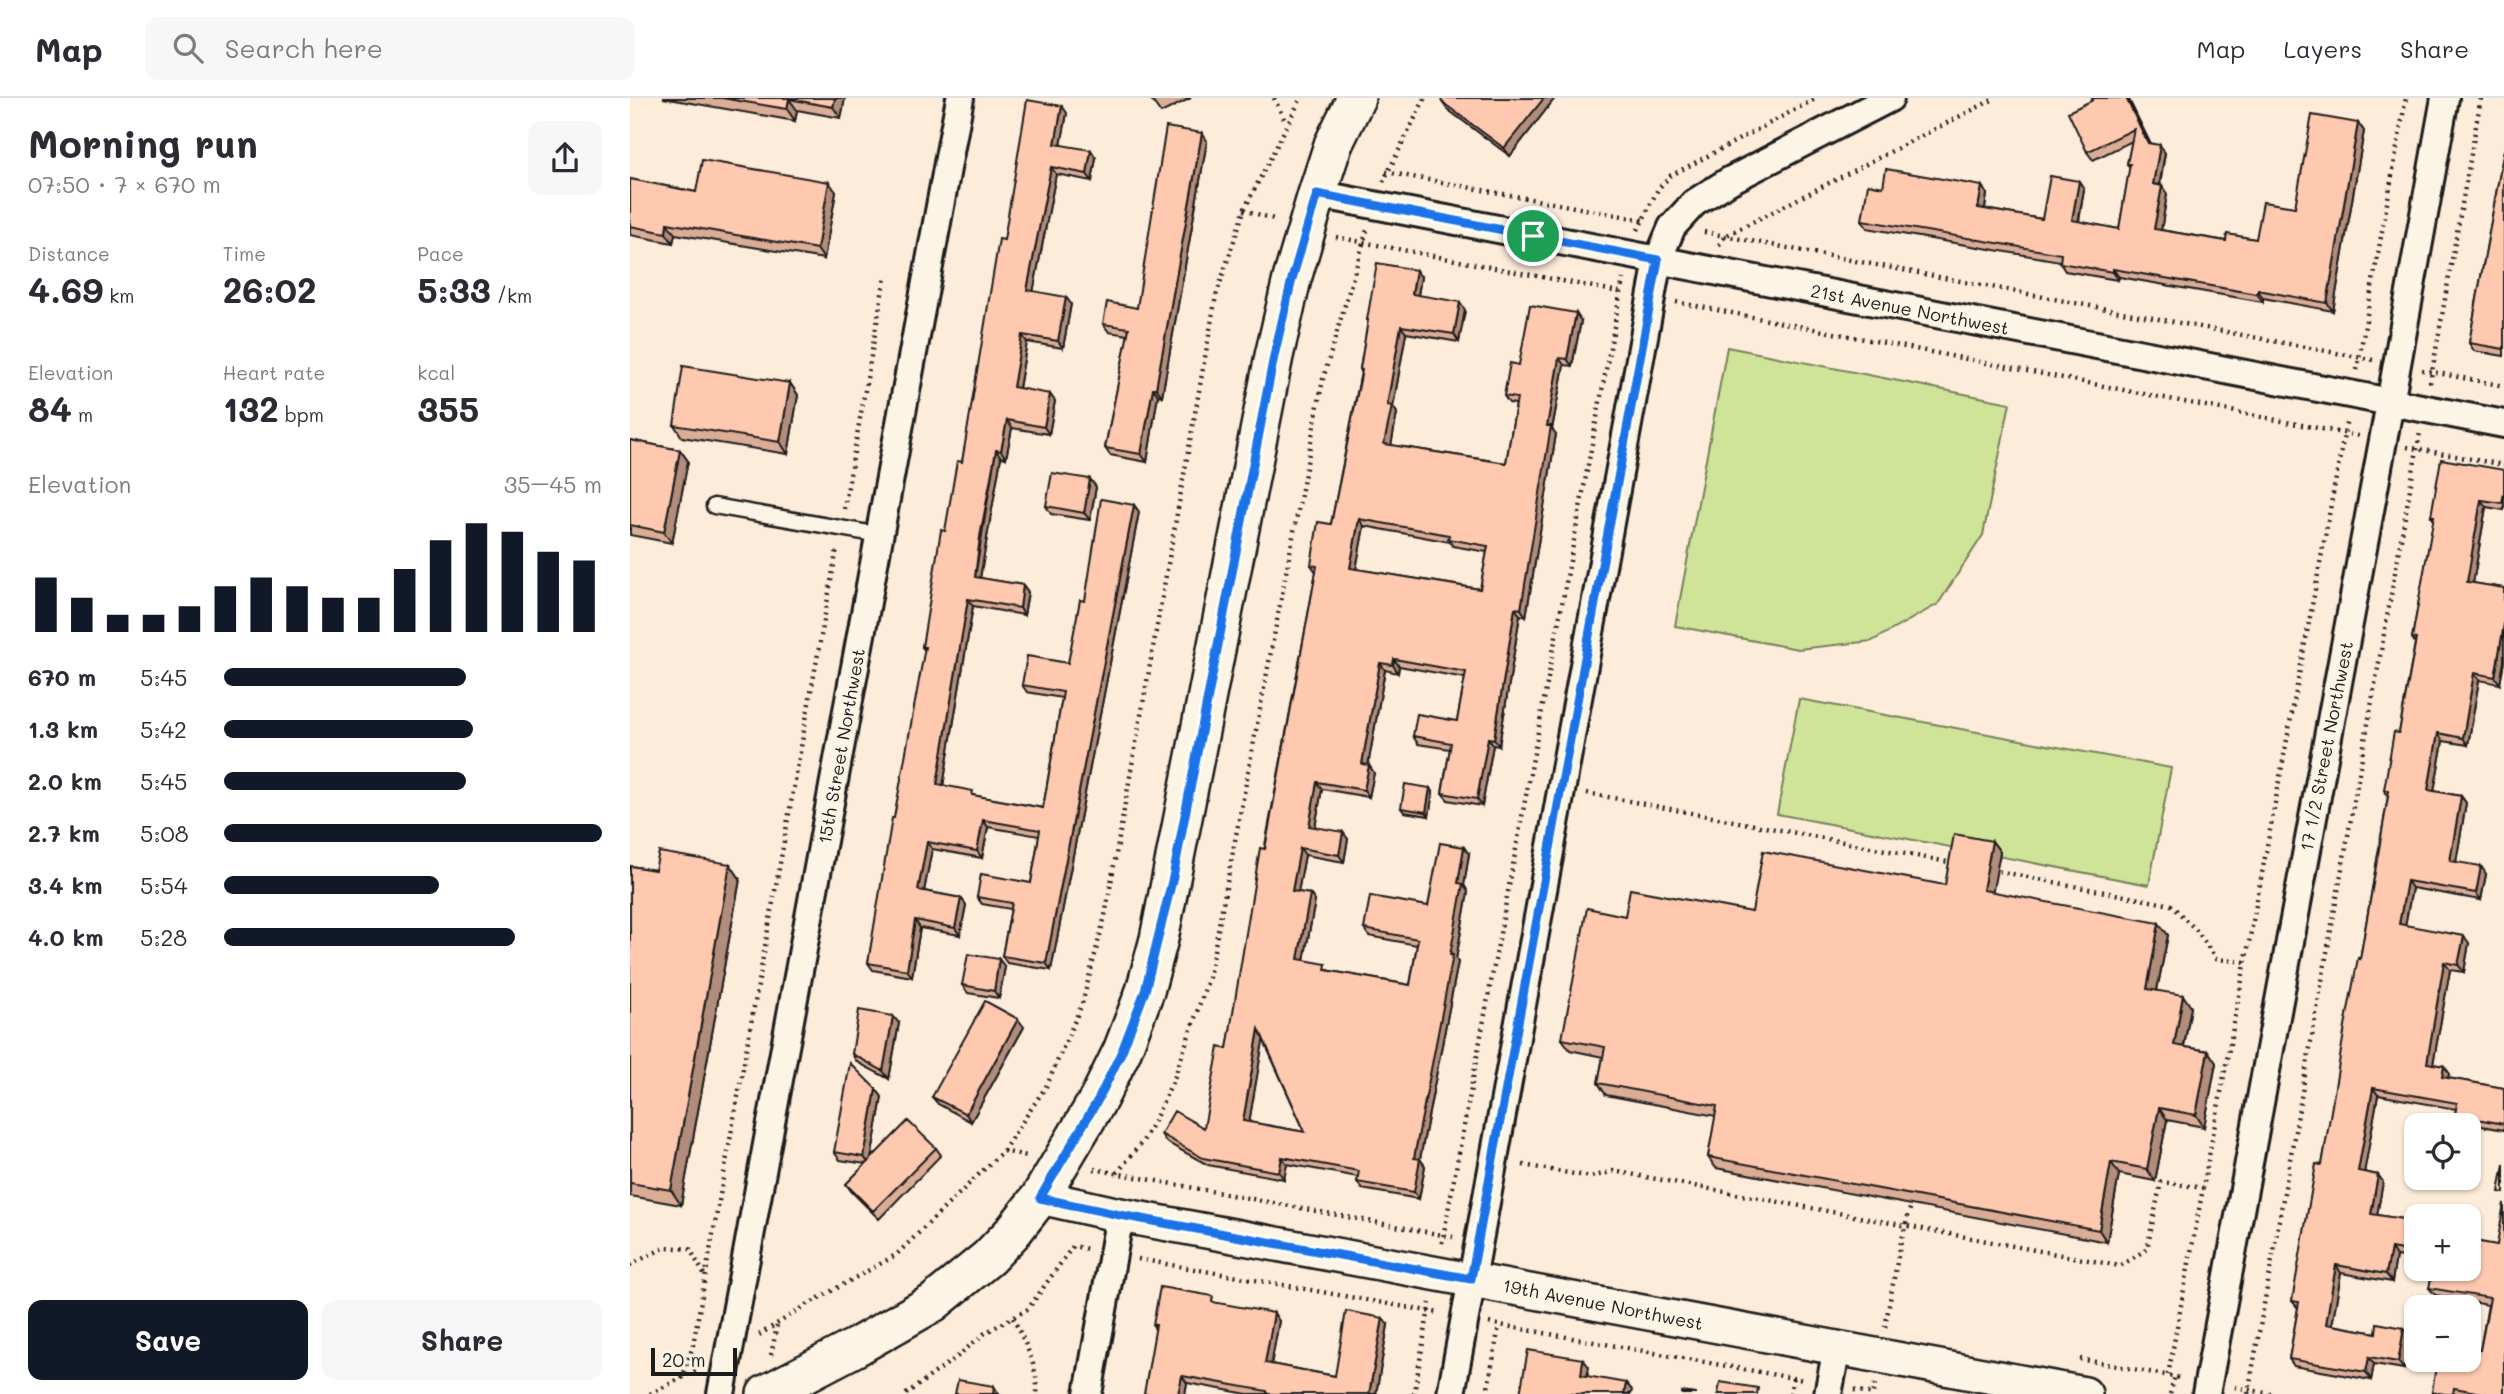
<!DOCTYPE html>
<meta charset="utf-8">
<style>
:root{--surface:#fff;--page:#f7f7f7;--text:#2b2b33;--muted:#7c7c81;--line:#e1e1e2;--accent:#111827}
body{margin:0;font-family:Mali,sans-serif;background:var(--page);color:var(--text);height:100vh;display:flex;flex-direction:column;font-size:26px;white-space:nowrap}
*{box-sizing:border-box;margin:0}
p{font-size:23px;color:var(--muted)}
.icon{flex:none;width:38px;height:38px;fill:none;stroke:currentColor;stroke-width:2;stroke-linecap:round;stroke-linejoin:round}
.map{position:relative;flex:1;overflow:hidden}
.sheet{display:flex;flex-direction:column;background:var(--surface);width:630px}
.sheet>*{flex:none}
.tools{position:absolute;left:1774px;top:1015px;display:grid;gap:14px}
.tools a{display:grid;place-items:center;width:77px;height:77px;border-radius:14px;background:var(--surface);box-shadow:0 2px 5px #0004;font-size:35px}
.scale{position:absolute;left:21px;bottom:18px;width:86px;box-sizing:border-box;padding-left:7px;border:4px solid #1c1c1c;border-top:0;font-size:19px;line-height:24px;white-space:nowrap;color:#1c1c1c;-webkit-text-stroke:5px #fcf5e5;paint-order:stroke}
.pin{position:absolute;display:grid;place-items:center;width:60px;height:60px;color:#fff;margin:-30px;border:4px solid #fff;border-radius:50%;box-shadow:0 2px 7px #0007}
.round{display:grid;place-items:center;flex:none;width:74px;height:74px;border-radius:14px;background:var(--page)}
.overview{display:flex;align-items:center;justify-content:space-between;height:119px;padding:0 28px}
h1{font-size:38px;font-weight:700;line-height:52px}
.stats{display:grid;grid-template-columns:repeat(3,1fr);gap:10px;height:119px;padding:7px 28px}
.stats div{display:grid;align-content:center}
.stats b{font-size:35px;font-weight:700}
.stats small{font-size:19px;font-weight:400}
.stats p{font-size:19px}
.chart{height:196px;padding:14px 28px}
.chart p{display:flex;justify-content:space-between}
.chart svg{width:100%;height:126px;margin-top:7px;stroke:var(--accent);stroke-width:6}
.cta{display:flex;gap:14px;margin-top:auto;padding:14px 28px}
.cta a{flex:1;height:80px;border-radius:14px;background:var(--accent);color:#fff;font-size:28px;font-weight:700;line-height:80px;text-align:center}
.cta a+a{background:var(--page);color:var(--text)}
ul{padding:0 28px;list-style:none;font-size:23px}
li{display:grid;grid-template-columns:112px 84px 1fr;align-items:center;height:52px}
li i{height:18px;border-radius:9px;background:var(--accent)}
header{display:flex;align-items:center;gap:42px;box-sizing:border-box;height:98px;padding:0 35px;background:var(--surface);border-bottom:2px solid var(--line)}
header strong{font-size:33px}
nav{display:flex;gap:38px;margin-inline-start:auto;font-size:24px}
.search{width:490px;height:63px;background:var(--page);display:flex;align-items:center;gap:18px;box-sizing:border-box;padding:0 24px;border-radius:14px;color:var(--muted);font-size:26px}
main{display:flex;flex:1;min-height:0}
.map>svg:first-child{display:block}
</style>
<header>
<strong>Map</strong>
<div class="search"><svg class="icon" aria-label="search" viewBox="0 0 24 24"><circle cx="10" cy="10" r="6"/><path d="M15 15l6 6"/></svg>Search here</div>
<nav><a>Map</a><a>Layers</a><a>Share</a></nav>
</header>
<main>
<section class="sheet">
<div class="overview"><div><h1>Morning run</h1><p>07:50 · 7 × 670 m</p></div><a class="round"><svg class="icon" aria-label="share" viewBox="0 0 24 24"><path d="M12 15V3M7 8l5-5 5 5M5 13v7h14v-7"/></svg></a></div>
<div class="stats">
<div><p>Distance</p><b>4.69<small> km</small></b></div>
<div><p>Time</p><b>26:02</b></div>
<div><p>Pace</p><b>5:33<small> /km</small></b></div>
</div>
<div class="stats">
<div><p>Elevation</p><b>84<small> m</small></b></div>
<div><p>Heart rate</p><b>132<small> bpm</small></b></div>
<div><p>kcal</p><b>355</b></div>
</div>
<div class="chart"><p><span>Elevation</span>35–45 m</p>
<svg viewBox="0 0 160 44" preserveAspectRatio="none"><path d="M5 44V25M15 44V32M25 44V38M35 44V38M45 44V35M55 44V28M65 44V25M75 44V28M85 44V32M95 44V32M105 44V22M115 44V12M125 44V6M135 44V9M145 44V16M155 44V19"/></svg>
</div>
<ul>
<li><b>670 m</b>5:45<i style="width:64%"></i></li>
<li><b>1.3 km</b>5:42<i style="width:66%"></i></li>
<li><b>2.0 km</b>5:45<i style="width:64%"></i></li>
<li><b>2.7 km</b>5:08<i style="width:100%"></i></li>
<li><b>3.4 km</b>5:54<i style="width:57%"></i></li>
<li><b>4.0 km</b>5:28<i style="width:77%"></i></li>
</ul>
<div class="cta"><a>Save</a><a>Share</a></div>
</section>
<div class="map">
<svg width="1874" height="1296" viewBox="0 0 1874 1296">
<rect width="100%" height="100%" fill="#fdecda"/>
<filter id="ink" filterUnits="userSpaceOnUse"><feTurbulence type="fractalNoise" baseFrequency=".0143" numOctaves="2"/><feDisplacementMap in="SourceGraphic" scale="14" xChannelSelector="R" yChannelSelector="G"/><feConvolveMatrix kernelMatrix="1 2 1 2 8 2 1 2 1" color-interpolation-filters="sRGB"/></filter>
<g filter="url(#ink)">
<path fill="#cfe499" stroke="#76805a" stroke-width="2" d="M1097,249L1380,305L1353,437L1308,506L1242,543L1168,551L1045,528Z
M1169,601L1541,670L1519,787L1147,716Z"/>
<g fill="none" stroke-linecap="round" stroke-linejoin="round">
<g stroke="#1c1c1c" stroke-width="19">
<path id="service" d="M84,408L250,437"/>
</g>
<g stroke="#1c1c1c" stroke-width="32">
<path id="minor" d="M687,96L1874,326
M91,1296L330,0
M458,1296L490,1117
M821,1296L1028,162L1042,129L1064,105L1099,83L1260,0
M1198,1296L1207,1250
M1576,1296L1760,305L1815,0"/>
</g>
<g stroke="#1c1c1c" stroke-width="38">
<path id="tertiary" d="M410,1099L490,1117L1455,1296"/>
</g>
<g stroke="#1c1c1c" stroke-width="42">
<path id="secondary" d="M136,1296L226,1249L303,1205L358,1160L382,1135L410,1099L469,1000L492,953L515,893L529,841L644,258L662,181L687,96L703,47L726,0"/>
</g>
<path stroke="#1c1c1c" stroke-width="4.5" stroke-dasharray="2 5" stroke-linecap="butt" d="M644,0L656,25
M756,74L1014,122
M753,84L795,0
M614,112L647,122
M1008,132L1028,91L1040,78L1187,0
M1074,134L1743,262
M706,139L989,194
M1089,147L1095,138L1366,0
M1046,204L1728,338
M1727,272L1776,0
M1792,272L1874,288
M1800,285L1851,0
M1777,349L1874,367
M214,411L255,179
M957,695L1323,765
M1362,772L1541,807L1568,834L1586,861L1615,864
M373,1053L397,1058
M893,1067L961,1079L984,1073L1490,1168L1517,1151L1531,1084L1573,1090
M464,1071L823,1139
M487,1075L513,1043L527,1017L545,978L579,879L693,281L737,132
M812,1145L993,181
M508,1161L809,1215
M0,1167L36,1149L60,1151L75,1178
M383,1220C395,1245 408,1268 407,1296
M859,1225L1174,1282
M1255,1229L1270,1148L1281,1107
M129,1237L180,1205L266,1157L373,1053L417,987L452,906L475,818L586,198L614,112L671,0
M141,1257L147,1228
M1450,1261L1551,1280
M1538,1277L1717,321
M52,1281L63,1247L207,450
M1605,1289L1641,1296
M1224,1292L1243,1296L1245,1286
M20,1296L69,1271
M276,1296L328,1258L355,1235L398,1211L443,1148L458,1151
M784,1296L800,1205
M857,1296L869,1228
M1160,1296L1163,1280
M1540,1296L1545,1277
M1618,1296L1790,335"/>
<use href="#service" stroke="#fcf5e5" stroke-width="14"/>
<use href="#minor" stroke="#fcf5e5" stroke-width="26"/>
<use href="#tertiary" stroke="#fcf5e5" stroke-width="33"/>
<use href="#secondary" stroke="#fcf5e5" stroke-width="37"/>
</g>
<path fill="#dbad97" stroke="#1c1c1c" stroke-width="2" fill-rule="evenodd" d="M33,0H215L211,20L167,12L165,23Z
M520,0H561L531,15Z
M925,0L880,58L817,11L812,4Z
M1498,0L1520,45L1535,55L1530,88L1537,96L1531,132L1596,143L1626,141L1665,109L1728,25L1734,33L1703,213L1633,200V204L1489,179L1488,182L1435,173L1430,165V163L1237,130L1232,122L1253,89L1357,96L1355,111L1412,121L1454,91L1449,124L1489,131L1500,69L1497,66L1502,43L1463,62L1457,54Z
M437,15L431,47L466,60L462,83L426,76L403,194L441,206L433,250L397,244L389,290L425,303L419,336L382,330L376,360L371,359L350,480L393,487L398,494L394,517L343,508L313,688L347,698L413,710L432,600L397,594L392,587L438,565L455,503L504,407L509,414L421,872L377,865L372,858L381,811L352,806L347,799L401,785L409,738L358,729L352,760L302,751L294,793L331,800L336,807L330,837L290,830L282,879L243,872L238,865L295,553L292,549L315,433L332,364L374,142Z
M572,35L577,43L532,298L528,297L517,364L480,357L475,350L498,237L479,234L473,226L507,210Z
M1874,52V258L1844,253L1839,245Z
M0,81L66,94H206L194,161L45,136L43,145L0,137Z
M791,179L788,197L835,212L829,244L776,235L763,309L767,315L761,347L876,365L886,306L879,305L874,298L889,267L951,223L942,268L934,267L922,331L926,336L896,519L890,517L869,648L863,647L852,708L818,702L812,695L820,651L788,646L783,638L827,623L835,580L769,568L768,575L755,572L738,667L744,675L739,699L692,691L685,729L718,741L714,764L675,757L668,794L680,796L685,803L674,862L701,873L780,887L787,847L739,838L734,831L798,808L839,756L834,787L838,794L826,861L828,864L790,1061L795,1068L789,1101L732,1091L727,1084L728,1079L657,1066L654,1081L578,1067L536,1044L531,1036L574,1030L597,951L686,474L681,467L701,426L731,274L730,271L738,224L737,222ZM734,428L820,444L823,448L857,454L850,491L726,471ZM633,941L675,1034L619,1024Z
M160,285L168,297L158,356L52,339L44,327Z
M0,342L50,352L58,363L42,445L0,437Z
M1874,372V412L1856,409L1843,485L1874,490V563L1870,586L1849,582L1838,647L1813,643L1804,693L1831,698L1836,705L1826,764L1856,776L1851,802L1782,790L1775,827L1839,845L1834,874L1820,872L1803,966L1814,968L1819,975L1818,980L1874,990V1032L1830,1024L1825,1017L1826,1011L1748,997L1734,1074L1748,1077L1753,1084L1747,1117L1785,1123L1787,1126V1161L1766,1158L1762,1184L1711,1175L1702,1227L1746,1235L1774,1230L1780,1238L1774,1271L1744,1266L1741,1282L1664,1268L1659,1261L1668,1210L1662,1203L1692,1067L1730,861L1758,698L1754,692L1769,635L1785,545L1782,540L1804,422L1801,418Z
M460,381L466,389L460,422L421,416L416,408Z
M803,694L799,718L774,714L771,710Z
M1362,743L1370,754L1362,794L1538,837L1527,892L1561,909L1554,949L1578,953L1586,965L1574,1029L1537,1022L1525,1083L1489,1076L1477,1144L1086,1070L1078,1059L1086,1018L976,997L968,985L973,959L940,952L932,941L995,818L1122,814L1315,787Z
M100,766L110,781L51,1107L0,1098V768L25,772Z
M375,869L369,900L338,895L332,887Z
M269,925L259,981L227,964L222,956Z
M394,929L341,1024L308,1006L302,999Z
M246,991L252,999L241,1061L306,1050L311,1057L249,1121L222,1094L216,1086L236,1066L210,1062L204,1054Z
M1867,1147L1874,1296H1803L1802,1294L1850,1252L1858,1207L1805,1197L1799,1190Z
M588,1205L649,1223L641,1266L705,1278L758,1227L746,1296H617L557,1285L555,1296L523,1227Z"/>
<path fill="#b28d7b" stroke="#1c1c1c" stroke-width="2" d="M205,0H215L211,20L203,9Z
M914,0H925L880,58L874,50Z
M1496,0H1498L1524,53L1518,45Z
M159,1L167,12L165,23L157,11Z
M432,8L437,15L430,53L425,46Z
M1728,25L1734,33L1703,213L1697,205Z
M572,35L577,43L532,298L526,290Z
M1530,47L1535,55L1528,94L1523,86Z
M461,52L466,60L462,83L457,76Z
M421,69L426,76L402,200L397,192Z
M1449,83L1454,91L1447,131L1442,122Z
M199,84L206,94L194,161L187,151Z
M1352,88L1357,96L1354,118L1348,110Z
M1532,88L1537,96L1530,139L1524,131Z
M37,125L45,136L43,145L36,135Z
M1483,171L1489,179L1488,182L1483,174Z
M786,172L791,179L787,203L782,196Z
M1628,192L1633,200V204L1627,196Z
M436,199L441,206L433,250L428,243Z
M830,204L835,212L829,244L824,236Z
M946,215L951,223L942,268L937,261Z
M771,228L776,235L763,309L767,315L760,354L754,346L757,307Z
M392,237L397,244L388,296L383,289Z
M929,260L934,267L922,331L926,336L896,519L891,511L917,328Z
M160,285L168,297L158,356L150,344Z
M523,290L528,297L517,364L511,356Z
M420,296L425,303L419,336L414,329Z
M377,322L382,330L376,360L371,353Z
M50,352L58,363L42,445L34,434Z
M366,352L371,359L349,486L345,479Z
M460,381L466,389L460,422L454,415Z
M1851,402L1856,409L1842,491L1837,484Z
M504,407L509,414L421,872L416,865Z
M729,421L734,428L725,477L720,470Z
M393,487L398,494L394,517L390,510Z
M338,501L343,508L312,694L307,686Z
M885,510L890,517L869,648L864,641Z
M1874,526V563L1870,586L1865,579Z
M764,561L769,568L768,575L763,567Z
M750,565L755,572L737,673L732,666Z
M1844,575L1849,582L1838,647L1833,640Z
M1808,635L1813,643L1803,699L1798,692Z
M858,640L863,647L852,708L847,701Z
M739,667L744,675L739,699L734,692Z
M687,684L692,691L684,735L679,728Z
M800,690L803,694L799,718L796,714Z
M1831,698L1836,705L1825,770L1820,763Z
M353,722L358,729L352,760L347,753Z
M713,734L718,741L714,764L709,757Z
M1362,743L1370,754L1361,803L1353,792Z
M297,744L302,751L293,799L288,792Z
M834,749L839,756L834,787L838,794L826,861L828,864L790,1061L795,1068L789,1101L784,1094V1060L820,857L828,785Z
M670,750L675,757L667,800L662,793Z
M100,766L110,781L51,1107L41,1092Z
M1851,768L1856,776L1851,802L1846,795Z
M1777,783L1782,790L1774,834L1769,826Z
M680,796L685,803L673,868L668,861Z
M331,800L336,807L330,837L325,830Z
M285,822L290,830L282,879L277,872Z
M1529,825L1538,837L1525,902L1517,891Z
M1834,838L1839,845L1834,874L1828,867Z
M369,861L375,869L369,900L364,893Z
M1814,864L1820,872L1802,972L1797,965Z
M1553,897L1561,909L1552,958L1544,947Z
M263,918L269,925L259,981L253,973Z
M388,921L394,929L341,1024L336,1016Z
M629,931L634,938L618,1031L613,1023Z
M1578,953L1586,965L1574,1029L1566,1017Z
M1814,968L1819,975L1817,986L1812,979Z
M1743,990L1748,997L1733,1081L1728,1073Z
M246,991L252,999L240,1067L234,1059Z
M1529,1010L1537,1022L1525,1083L1517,1071Z
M652,1059L657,1066L654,1081L649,1074Z
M1481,1064L1489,1076L1477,1144L1469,1132Z
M1748,1077L1753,1084L1746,1123L1741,1116Z
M1785,1123L1787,1126V1137L1783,1132Z
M1761,1150L1766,1158L1762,1184L1756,1176Z
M1706,1167L1711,1175L1701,1234L1696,1226Z
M644,1215L649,1223L640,1273L635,1265Z
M753,1220L758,1227L746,1296H739Z
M1774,1230L1780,1238L1774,1271L1768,1264Z
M1739,1259L1744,1266L1741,1282L1736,1274Z
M953,1261L959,1269L956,1284L951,1277Z
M552,1278L557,1285L555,1296H548Z
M996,1285L1002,1292L1001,1296H994Z
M364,1288L369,1296H363Z"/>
<path fill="#ffc9b0" stroke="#1c1c1c" stroke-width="2" fill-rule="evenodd" d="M92,0H205L203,9L159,1L157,11Z
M811,0H914L874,50L812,4Z
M1462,0H1496L1518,45L1530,47L1523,86L1532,88L1524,131L1596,143L1597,136L1626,141L1633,104L1665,109L1682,17L1728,25L1697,205L1628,192L1627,196L1483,171V174L1430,165L1431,156L1232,122L1238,86L1253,89L1256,71L1352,88L1348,110L1412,121L1420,78L1449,83L1442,122L1489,131L1500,66H1497L1504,31L1457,54L1438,14L1463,2Z
M397,2L432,8L425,46L461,52L457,76L421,69L397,192L436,199L428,243L392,237L383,289L420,296L414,329L377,322L371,353L366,352L350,439L345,479L393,487L390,510L338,501L307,686L343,693L342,697L413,710L433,594L392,587L397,558L438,565L450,502L455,503L471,401L504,407L416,865L372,858L382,805L347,799L351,776L401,785L410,732L353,722L347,753L297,744L288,792L331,800L325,830L285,822L277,872L238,865L262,720H264L295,549H292L311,432L315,433L327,363L332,364L369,141L374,142Z
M536,29L572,35L526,290H523L511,356L475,350L499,230L473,226L477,204L507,210Z
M1874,52V251L1839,245Z
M72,62L199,84L187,151L37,125L36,135L0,128V81L66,94Z
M747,165L786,172L782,196L830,204L824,236L771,228L757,307L762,308L754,346L876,365L887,300L874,298L880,265L889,267L900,207L946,215L937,261L929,260L917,328H921L891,511L885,510L864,641L858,640L847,701L812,695L821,645L783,638L787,616L827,623L836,574L764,561L763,567L750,565L732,666L739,667L734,692L687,684L679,728L713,734L709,757L670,750L662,793L680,796L668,861L696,866L695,872L780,887L788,841L734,831L740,798L798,808L810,745L834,749L828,785L833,786L820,857H823L784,1060L790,1061L784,1094L727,1084L729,1073L652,1059L649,1074L573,1060L531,1036L544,1013L574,1030L589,949L597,951L630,750L635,751L687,468L681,467L688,424L701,426L732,272L730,271L738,222H737ZM729,421L819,437L818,441L858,448L850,491L720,470ZM629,931L675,1034L613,1023Z
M53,268L160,285L150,344L44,327Z
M0,342L50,352L34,434L0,427Z
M1811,361L1874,372V395L1872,405L1851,402L1837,484L1874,490V526L1865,579L1844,575L1833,640L1808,635L1798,692L1831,698L1820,763L1851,768L1846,795L1777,783L1769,826L1834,838L1828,867L1814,864L1797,965L1814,968L1812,979L1874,990V1026L1825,1017L1827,1005L1743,990L1728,1073L1748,1077L1741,1116L1785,1123L1783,1132L1787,1133V1155L1761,1150L1756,1176L1706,1167L1696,1226L1746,1235L1747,1225L1774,1230L1768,1264L1739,1259L1736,1274L1659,1261L1669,1204L1662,1203L1686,1066L1692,1067L1716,923L1728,860L1730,861L1759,693L1754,692L1764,634L1769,635L1786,541L1782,540L1804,418H1801Z
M422,375L460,381L454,415L416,408Z
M775,686L800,690L796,714L771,710Z
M1324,736L1362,743L1353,792L1529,825L1517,891L1553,897L1544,947L1578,953L1566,1017L1529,1010L1517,1071L1481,1064L1469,1132L1078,1059L1087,1008L968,985L975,949L932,941L957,810L995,818L1000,791L1122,814L1133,753L1315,787Z
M29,754L100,766L41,1092L0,1085V768L25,772Z
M338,856L369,861L364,893L332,887Z
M355,903L388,921L336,1016L302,999Z
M229,912L263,918L253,973L222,956Z
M220,965L246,991L234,1059L204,1054Z
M278,1023L306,1050L243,1113L216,1086Z
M1874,1066V1095L1869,1094Z
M1874,1105V1296H1857L1824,1290L1823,1296H1815L1802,1294L1807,1262H1839V1250L1850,1252L1860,1200L1799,1190L1803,1171H1839V1142L1867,1147Z
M530,1189L583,1198L582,1204L644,1215L635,1265L705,1278L716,1213L753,1220L739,1296H637V1293L552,1278L548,1296H514L526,1227H523Z
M898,1252L953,1261L951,1277L996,1285L994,1296H890Z
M328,1282L364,1288L363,1296H325Z
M1090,1284L1128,1290L1127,1296H1088Z
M1052,1294L1066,1296H1052Z"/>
</g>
<g fill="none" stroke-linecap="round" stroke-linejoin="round" filter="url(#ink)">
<g stroke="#fff" stroke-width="14">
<path id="route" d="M687,96L1028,162L841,1181L490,1117L410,1100L469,1000L492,953L515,893L543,779L644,258L662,181Z"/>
</g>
<use href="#route" stroke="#1a73e8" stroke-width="9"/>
</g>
<g text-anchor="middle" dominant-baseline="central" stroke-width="5" stroke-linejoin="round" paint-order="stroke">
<g font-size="18" fill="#1c1c1c" stroke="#fcf5e5">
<text transform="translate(1280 211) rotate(11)">21st Avenue Northwest</text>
<text transform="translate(211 648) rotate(-80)">15th Street Northwest</text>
<text transform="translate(1696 648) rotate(-79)">17 1/2 Street Northwest</text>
<text transform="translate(973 1206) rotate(11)">19th Avenue Northwest</text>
</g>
</g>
</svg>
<div class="tools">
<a><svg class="icon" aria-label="locate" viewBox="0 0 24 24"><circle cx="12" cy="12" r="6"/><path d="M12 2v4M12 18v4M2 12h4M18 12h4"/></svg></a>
<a>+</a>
<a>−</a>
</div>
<div class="scale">20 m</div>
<div class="pin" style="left:903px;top:138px;background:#1e9e55"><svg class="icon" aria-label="arrive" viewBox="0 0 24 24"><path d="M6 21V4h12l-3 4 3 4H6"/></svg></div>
</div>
</main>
